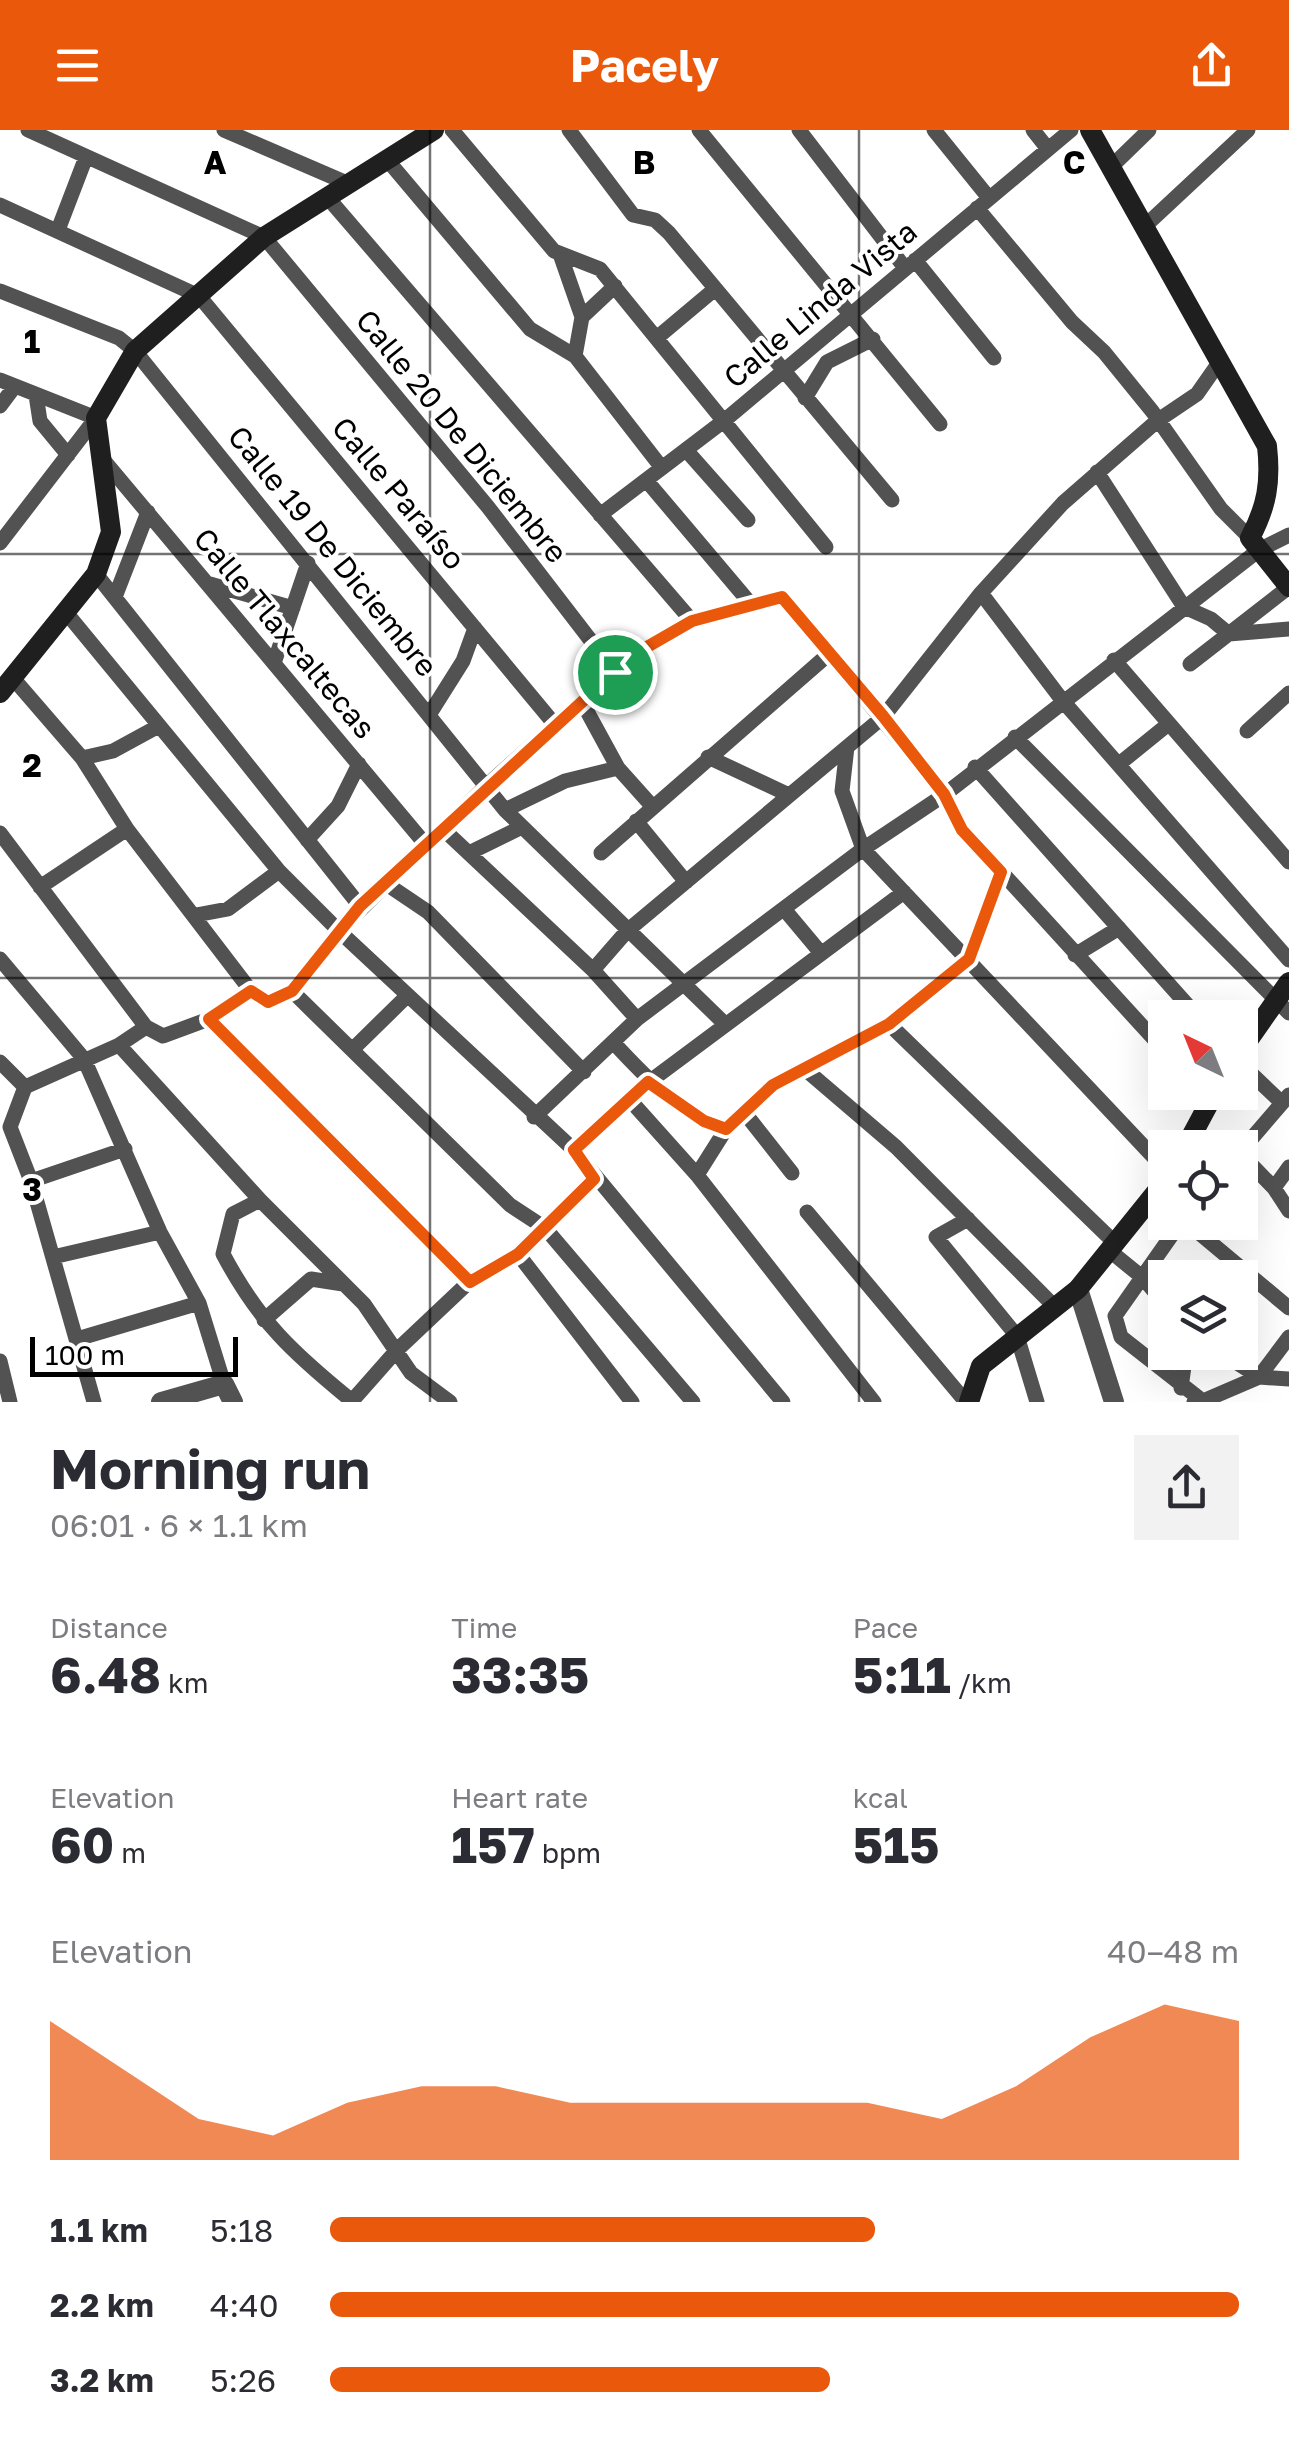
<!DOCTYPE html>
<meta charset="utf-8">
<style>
:root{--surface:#fff;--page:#f2f2f3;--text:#2b2b33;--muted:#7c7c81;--accent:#ea580c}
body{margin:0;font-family:"Golos Text",sans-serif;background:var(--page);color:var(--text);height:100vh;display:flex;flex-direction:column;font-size:38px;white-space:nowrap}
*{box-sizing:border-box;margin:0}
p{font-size:32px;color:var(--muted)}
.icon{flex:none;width:55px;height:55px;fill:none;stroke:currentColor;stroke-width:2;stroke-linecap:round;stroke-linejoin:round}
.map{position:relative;height:1272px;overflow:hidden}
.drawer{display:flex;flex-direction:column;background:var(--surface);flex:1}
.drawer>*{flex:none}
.needle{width:65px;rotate:317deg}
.buttons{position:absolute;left:1148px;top:870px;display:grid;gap:20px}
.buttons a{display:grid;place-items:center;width:110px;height:110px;border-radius:0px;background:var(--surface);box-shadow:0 10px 40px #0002;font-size:50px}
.scale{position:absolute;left:30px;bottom:25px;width:208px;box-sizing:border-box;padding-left:10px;border:5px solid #000;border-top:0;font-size:28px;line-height:35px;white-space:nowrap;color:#000;-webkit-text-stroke:8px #fff;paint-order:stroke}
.pin{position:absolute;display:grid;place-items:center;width:85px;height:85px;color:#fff;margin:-42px;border:5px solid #fff;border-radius:50%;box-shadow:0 2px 10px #0007}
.round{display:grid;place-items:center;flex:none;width:105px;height:105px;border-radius:0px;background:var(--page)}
.summary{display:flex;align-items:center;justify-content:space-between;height:170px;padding:0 50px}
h1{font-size:55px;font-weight:700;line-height:75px}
.figures{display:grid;grid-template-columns:repeat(3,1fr);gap:15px;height:170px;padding:10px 50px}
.figures div{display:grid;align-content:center}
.figures b{font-size:50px;font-weight:700}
.figures small{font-size:28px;font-weight:400}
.figures p{font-size:28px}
.chart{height:280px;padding:20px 50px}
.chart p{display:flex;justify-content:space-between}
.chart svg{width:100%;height:180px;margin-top:10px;fill:var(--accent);opacity:.7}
ul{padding:0 50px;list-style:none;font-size:32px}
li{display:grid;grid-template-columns:160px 120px 1fr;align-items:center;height:75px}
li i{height:25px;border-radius:12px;background:var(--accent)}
header{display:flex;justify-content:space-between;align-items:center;height:130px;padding:0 50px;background:var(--accent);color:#fff;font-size:45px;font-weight:700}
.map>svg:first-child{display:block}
</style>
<header><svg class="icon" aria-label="menu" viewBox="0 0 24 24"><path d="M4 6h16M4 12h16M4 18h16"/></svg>Pacely<svg class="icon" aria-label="share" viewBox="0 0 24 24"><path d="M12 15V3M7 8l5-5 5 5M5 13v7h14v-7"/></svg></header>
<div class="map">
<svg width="1289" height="1272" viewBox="0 0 1289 1272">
<rect width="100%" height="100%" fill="#fff"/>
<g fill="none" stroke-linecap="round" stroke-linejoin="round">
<path stroke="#525252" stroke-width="15" d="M28,0L264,107L488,377L615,542
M224,0L349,54
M452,0L554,121L600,139L826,417
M569,0L633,85L655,90L669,103L892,370
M699,0L940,294
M799,0L905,138
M934,0L989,68
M1033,0L1048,19
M389,32L530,199L575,226L662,338
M1112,36L1149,0
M328,68L692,491
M0,75L199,166L556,596
M977,78L1072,192L1104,222L1152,281L1221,379L1250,408
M1144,97L1248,0
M58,100L86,27
M560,124L582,187L575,226
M915,130L994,228
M0,161L119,208L135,221L505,680L725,894
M582,187L615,156
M659,206L715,159
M0,250L96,288L0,413
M36,265L40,291L68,325
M805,268L827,232L873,209
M0,276L15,256
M686,320L748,390
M101,327L426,715
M1097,342L1184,477L1211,489L1229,504L1289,499
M646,350L750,473
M600,385L725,290L1071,0
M96,444L360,776
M210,454L293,478
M981,463L1062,570L1289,830
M115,467L148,382
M64,480L279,741L339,801L486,656L633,525L692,491L782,467L944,665L963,700L1165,921
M1114,530L1289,732
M274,533L308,433
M1190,534L1289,457
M12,547L82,628L127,699L251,861
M582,572L618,638L652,676
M429,585L463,531L475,498
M1247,601L1289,563
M1015,607L1289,883
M847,617L842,661L863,719L1165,1039
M708,627L789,665
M82,628L113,621L157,597
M1119,634L1166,596
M975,637L1199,888
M505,680L565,651L618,638
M636,691L686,752
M443,699L593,840L637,889
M0,703L146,897L163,906L209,889L251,861L267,872C299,869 321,824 339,801L574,1020L783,1272
M307,710L338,676L359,634
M469,723L522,697
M601,723L830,523
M385,753L428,782L584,942
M40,757L127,699
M784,779L820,822
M196,785L228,779L279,741
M1075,825L1119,798
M0,829L84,929L160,1102L199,1173L224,1254
M593,840L627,801L883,587L981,463L1063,373L1157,291L1197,264L1218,234
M292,861L510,1075L545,1098L693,1272
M209,889L469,1152
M889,894L1116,1114
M613,912C646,948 679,982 726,999
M119,915L260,1070L364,1174L411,1243L450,1272
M354,918L407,866
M0,932L25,957
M1240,933L1281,972
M806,940L896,1017L1055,1177
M25,957L10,997L31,1051L94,1272
M25,957L119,915L146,897
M629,969L697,1045L874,1272
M744,982L792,1043
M534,987L637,889L863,719L944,665L1259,420L1289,405
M574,1020L649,952L904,762
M1240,1022L1289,965
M1240,1023L1274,1058L1289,1081
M697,1045L726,999L773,955L889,894L969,829L1001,742
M31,1051L125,1019
M1274,1058L1289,1037
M260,1070L233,1084L223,1124C259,1192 293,1223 352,1271L397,1220L469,1152L518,1124L594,1049
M807,1082L966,1272
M968,1089L936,1107L1017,1206L1037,1272
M1181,1092L1115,1186L1121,1207L1200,1269L1194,1272
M1186,1092L1289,1178
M1110,1121L1142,1147L1165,1174
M518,1124L632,1272
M53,1127L160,1102
M264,1190L311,1149L343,1154
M77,1209L199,1173
M1220,1222L1259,1247L1289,1207
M0,1231L10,1272
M1181,1258L1186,1222
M1201,1272L1259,1247L1289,1249"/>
<path stroke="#525252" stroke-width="20" d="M1078,1159L1114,1272
M161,1272L224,1254L233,1272"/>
<path stroke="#1f1f1f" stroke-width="20" d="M1090,0L1267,316C1271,352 1267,376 1250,408L1289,457
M0,563L96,444L111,402L96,288L135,221L264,107L434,0
M1240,922L1289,852
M1185,1018L1215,962
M969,1272L981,1236L1078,1159L1165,1051"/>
</g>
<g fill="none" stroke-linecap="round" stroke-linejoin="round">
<g stroke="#fff" stroke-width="20">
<path id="route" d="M782,467L883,586L944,664L962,700L1001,742L969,829L889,894L773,955L726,999L704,991L648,952L574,1020L594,1049L518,1124L470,1152L209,889L251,861L268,872L292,861L360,776L633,525L692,491Z"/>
</g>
<use href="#route" stroke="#ea580c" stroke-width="12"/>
</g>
<path fill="none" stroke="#000" stroke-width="2.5" stroke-opacity="0.55" d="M430,0V1272M859,0V1272M0,424H1289M0,848H1289"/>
<g text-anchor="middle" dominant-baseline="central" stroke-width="8" stroke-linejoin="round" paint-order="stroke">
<g font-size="30" fill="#000" stroke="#fff">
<text transform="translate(820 174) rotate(-40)">Calle Linda Vista</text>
<text transform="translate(462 306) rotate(51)">Calle 20 De Diciembre</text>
<text transform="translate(399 363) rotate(50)">Calle Paraíso</text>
<text transform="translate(333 421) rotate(51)">Calle 19 De Diciembre</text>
<text transform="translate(285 503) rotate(50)">Calle Tlaxcaltecas</text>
</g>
</g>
<g font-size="32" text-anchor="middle" font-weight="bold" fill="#000" stroke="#fff" stroke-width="8" stroke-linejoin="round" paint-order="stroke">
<text x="215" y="44">A</text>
<text x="644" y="44">B</text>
<text x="1074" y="44">C</text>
<text x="32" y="223">1</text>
<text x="32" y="647">2</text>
<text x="32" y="1071">3</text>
</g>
</svg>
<div class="buttons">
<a><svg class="needle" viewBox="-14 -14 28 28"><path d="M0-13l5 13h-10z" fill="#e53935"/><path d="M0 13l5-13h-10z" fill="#7c7c81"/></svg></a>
<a><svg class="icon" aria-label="locate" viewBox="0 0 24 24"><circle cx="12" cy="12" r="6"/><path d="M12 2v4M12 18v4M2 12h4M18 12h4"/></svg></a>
<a><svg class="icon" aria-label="layers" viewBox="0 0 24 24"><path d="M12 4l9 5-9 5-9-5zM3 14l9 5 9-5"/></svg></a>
</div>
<div class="scale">100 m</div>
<div class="pin" style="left:615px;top:542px;background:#1e9e55"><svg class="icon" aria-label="arrive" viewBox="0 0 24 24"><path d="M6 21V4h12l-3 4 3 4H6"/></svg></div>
</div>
<section class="drawer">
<div class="summary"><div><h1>Morning run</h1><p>06:01 · 6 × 1.1 km</p></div><a class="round"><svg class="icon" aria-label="share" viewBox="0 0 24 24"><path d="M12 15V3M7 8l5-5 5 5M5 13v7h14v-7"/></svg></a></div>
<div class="figures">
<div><p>Distance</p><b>6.48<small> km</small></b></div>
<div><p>Time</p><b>33:35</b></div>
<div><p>Pace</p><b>5:11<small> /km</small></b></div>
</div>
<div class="figures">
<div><p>Elevation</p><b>60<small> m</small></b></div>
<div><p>Heart rate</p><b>157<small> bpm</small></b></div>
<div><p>kcal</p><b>515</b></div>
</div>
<div class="chart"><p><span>Elevation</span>40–48 m</p>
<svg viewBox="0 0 160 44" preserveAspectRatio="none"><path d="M0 44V10L10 22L20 34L30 38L40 30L50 26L60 26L70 30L80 30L90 30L100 30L110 30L120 34L130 26L140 14L150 6L160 10V44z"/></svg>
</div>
<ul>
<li><b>1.1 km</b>5:18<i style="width:60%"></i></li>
<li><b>2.2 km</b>4:40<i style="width:100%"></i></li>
<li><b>3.2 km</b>5:26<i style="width:55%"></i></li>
</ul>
</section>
